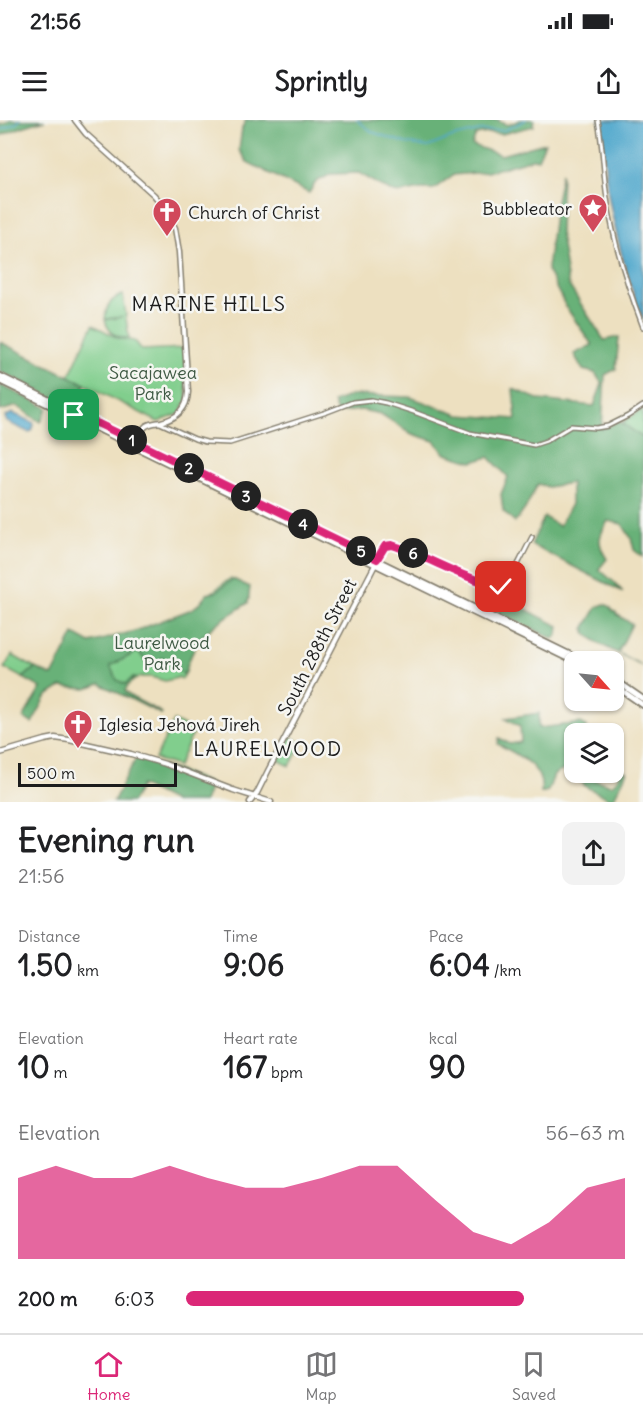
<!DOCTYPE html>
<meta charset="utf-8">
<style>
:root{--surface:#fff;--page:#f2f2f2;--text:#202124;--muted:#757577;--line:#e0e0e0;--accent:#db2777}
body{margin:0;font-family:Delius,sans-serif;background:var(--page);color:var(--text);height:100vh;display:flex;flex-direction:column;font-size:22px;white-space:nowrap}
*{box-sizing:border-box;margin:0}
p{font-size:20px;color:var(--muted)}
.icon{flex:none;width:33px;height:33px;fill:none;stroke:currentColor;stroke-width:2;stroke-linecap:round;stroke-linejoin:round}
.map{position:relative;height:682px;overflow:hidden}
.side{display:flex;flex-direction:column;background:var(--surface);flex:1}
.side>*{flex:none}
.needle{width:39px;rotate:117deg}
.buttons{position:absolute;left:564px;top:531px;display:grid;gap:12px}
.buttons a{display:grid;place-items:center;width:60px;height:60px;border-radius:12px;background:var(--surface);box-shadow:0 2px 4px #0004;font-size:30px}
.scale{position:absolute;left:18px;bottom:15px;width:159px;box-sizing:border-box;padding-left:6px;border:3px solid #1c1c1c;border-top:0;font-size:16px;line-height:21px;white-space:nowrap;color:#1c1c1c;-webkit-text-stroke:4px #f6f6f2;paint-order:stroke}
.pin{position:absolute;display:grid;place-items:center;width:51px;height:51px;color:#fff;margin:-26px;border-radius:12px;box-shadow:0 3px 9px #0006}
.km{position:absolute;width:30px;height:30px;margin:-15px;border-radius:50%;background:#222;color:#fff;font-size:16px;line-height:30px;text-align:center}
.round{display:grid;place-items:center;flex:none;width:63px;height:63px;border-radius:12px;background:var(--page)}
.headline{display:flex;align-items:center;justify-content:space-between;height:102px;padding:0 18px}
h1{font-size:33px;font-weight:700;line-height:45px}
.stats{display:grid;grid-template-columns:repeat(3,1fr);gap:9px;height:102px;padding:6px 18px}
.stats div{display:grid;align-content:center}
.stats b{font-size:30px;font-weight:700}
.stats small{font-size:16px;font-weight:400}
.stats p{font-size:16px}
.chart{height:168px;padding:12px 18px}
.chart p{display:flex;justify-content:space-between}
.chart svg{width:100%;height:108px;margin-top:6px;fill:var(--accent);opacity:.7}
ul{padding:0 18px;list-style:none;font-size:20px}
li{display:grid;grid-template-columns:96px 72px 1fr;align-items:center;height:45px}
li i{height:15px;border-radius:8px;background:var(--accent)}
.status{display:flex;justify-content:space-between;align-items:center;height:42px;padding:0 30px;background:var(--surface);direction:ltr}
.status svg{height:16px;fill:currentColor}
header{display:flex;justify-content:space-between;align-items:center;height:78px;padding:0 18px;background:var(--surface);font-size:27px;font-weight:700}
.tabs{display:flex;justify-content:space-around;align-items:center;height:84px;border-top:2px solid var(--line);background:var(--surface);font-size:16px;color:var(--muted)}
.tabs a{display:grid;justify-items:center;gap:3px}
.tabs .current{color:var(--accent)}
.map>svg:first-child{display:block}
</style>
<div class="status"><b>21:56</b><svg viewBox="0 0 49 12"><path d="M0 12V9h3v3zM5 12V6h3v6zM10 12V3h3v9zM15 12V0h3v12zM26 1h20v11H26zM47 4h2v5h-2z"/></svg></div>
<header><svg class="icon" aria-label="menu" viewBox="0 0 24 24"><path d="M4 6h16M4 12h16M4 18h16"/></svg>Sprintly<svg class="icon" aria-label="share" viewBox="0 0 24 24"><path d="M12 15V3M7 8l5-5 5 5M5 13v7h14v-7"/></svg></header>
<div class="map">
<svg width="643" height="682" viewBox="0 0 643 682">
<rect width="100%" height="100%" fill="#f6f6f2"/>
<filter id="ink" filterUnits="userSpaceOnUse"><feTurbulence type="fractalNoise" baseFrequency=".0167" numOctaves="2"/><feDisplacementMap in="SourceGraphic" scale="12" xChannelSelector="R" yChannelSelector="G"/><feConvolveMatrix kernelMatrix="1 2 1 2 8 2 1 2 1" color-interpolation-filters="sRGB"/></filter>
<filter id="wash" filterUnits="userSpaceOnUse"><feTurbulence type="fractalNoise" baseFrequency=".008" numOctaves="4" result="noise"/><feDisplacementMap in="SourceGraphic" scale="24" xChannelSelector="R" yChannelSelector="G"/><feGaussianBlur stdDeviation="1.35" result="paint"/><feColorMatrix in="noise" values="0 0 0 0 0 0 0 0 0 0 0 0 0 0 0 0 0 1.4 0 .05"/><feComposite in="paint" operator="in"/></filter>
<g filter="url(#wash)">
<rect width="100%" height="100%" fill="#ede0c0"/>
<path fill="#81ce8d" stroke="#4e7554" stroke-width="1.5" d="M123,175L126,195L125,196L126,198L129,218C116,218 108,212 105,200L122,197L105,199C106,186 111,178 123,175Z
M93,205L118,218L135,221L142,230L185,228L187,280L180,294L158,302L69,256Z
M643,289V318L625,305L623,302Z
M231,458L238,465L244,468L249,479L209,510L199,520L188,541L186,552L182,559L178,557L177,558L165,561L151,557H140L129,562L121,572L88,523H95L151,509L193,490L211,473Z
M12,535L35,548L23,558L4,548Z
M174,601L194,611L178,646L155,639Z
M291,617L302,623L290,646L278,640L289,619Z"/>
<path fill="#68b178" stroke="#42664a" stroke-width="1.5" d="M10,0H45L22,7L0,16V4L2,5Z
M246,0H499L500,2L508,5L520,0H534L533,3L534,6L502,14L488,13L476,15L472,25L501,35L545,23L538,39H532L487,52L453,55L434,69H421L400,73L390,71L359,53L331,54L316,62L309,73L247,42L239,30L242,8Z
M562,52L560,112L568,164L604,220L619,217L616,249L605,255L602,309L619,301L643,318V437L634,430L631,418L622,404L608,401C598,417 597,423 607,439L599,449L615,463L623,472L531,425L544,397L559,406L571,384V363L548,367L538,364L525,389L515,402L503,391L501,374L508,357L489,337L472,342L446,334L434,321L412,314L381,294L361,290L337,293L333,282L352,275L410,277L459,295L516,299L513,269L540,280L594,286L602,264L595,253L583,250L574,234L592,225L566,187L547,150L555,85Z
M0,222L85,264L76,290L0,251Z
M0,265L48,288L41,302L17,286L0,291Z
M233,459L250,467L248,483C234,492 213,504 202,517C193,528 188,542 184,555L169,542L163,538L149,546L141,535L137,532L110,546L117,560L125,564L134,557L136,559L128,565L125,571L130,576L162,593L161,594L100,564L87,569L61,567L47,576L32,603L23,598L41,568L23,558L35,548L52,556L74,514L90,523L135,511L192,489L200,483L207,474L216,472Z
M501,476C521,486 539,497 559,506L558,514L554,519L499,493L497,488Z
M604,484L609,486L614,492H616V494L632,504L618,533L643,546L598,523L585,512L586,510L584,509L597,487Z
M539,593V608L581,603L586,606V613L574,614V652L585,653C591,660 602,662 611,665L616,661L622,650L627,652L613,680L616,682L586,667L573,653L563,650L554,655L548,671L541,673C545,646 517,635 498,624L499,618L510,624L521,622L520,606L506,598Z
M136,638L188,654L211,664L204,682H174L141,665L132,682H113Z"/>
<path fill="#4fa7cc" stroke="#366274" stroke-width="1.5" d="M599,0H643V201C628,161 617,121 609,79C605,55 604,30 601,6Z
M12,293L33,302L34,305L32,311L28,312L7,302L5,297Z"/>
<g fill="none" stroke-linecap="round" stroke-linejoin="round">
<path stroke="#4fa7cc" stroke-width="1.5" d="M357,0L372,12L405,23L428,27L453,17L479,11L505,10L526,0
M0,10L17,3L20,0"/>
</g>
</g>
<g filter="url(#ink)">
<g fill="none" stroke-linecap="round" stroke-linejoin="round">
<g stroke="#847e6e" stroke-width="6">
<path id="tertiary" d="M598,0C603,26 603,52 607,78C613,122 627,165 643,207
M160,303L195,319L206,322L230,323L327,292L353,282L371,280L386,283L414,292L470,313L534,325L546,321L571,306L596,308L608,306L628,296L643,286
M377,439L385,426L392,425L485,463L502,467L508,464L532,417"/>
</g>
<g stroke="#847e6e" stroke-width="7">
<path id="secondary" d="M75,0L86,14L154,75L165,88L175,108L179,132L188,272C187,289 178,298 161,302C155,303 151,303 146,306C141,310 138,317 136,323
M0,633L45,620L55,618L69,620L131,634L165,644L233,670L271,682
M250,682L257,673L268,651L376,443"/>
</g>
<g stroke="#847e6e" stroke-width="8">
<path id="primary" d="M0,256L585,542
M0,261L575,542
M614,559L643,579
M614,565L643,585"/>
</g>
<use href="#tertiary" stroke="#fff" stroke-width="3"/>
<use href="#secondary" stroke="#fff" stroke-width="4"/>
<use href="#primary" stroke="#fff" stroke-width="4.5"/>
</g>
</g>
<g fill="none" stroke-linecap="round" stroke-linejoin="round" filter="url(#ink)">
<g stroke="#fff" stroke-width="12">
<path id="route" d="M74,295L99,304L377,439L385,426L392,425C429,437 463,459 501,467"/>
</g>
<use href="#route" stroke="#db2777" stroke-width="8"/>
</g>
<defs>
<g id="sight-pin" transform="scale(1.5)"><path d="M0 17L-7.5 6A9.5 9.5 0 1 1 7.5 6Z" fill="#d1495b" stroke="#f6f6f2"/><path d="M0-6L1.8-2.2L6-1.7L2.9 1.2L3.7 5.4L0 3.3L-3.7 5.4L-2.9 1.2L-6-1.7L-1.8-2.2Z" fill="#fff"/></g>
<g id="church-pin" transform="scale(1.5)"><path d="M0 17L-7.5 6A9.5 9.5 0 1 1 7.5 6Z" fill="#d1495b" stroke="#f6f6f2"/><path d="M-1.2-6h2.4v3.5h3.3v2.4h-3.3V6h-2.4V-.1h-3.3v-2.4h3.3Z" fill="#fff"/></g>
</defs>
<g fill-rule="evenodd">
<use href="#sight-pin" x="593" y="88"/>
<use href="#church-pin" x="167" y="92"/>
<use href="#church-pin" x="78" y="604"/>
</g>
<g text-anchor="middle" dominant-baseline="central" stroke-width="5" stroke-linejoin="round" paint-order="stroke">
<g font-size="18" fill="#1c1c1c" stroke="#f6f6f2" text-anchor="start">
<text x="572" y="88" text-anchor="end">Bubbleator</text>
<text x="188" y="92">Church of Christ</text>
<text x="99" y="604">Iglesia Jehová Jireh</text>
</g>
<g font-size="18" fill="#3f5a44" stroke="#f6f6f2">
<text x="153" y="252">Sacajawea<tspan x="153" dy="21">Park</tspan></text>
<text x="162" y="522">Laurelwood<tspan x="162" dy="21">Park</tspan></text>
</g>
<g font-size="18" fill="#1c1c1c" stroke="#f6f6f2">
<text transform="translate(317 527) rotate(-63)">South 288th Street</text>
</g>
<g font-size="20" letter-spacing="1.5" fill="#1c1c1c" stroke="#f6f6f2">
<text x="209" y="183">MARINE HILLS</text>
<text x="268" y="628">LAURELWOOD</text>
</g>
</g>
</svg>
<div class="buttons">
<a><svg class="needle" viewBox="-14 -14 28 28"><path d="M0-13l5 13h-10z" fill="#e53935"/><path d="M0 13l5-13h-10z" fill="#757577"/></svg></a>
<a><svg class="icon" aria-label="layers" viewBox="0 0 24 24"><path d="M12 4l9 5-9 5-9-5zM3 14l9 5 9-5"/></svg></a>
</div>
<div class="scale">500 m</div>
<div class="pin" style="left:74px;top:295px;background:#1e9e55"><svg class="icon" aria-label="arrive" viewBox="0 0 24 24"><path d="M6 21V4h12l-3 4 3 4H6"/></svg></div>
<div class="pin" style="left:501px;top:467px;background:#d93025"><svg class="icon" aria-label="check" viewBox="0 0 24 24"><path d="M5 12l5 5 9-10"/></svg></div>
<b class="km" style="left:132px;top:320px">1</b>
<b class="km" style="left:189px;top:348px">2</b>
<b class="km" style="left:246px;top:376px">3</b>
<b class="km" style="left:303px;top:404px">4</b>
<b class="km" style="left:361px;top:431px">5</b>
<b class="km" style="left:413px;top:433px">6</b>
</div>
<section class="side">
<div class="headline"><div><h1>Evening run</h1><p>21:56</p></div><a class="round"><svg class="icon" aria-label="share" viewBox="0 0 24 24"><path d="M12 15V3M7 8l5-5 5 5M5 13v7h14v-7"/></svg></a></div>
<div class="stats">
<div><p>Distance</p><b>1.50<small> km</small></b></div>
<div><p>Time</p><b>9:06</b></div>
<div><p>Pace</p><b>6:04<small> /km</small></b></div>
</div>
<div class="stats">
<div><p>Elevation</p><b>10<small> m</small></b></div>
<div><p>Heart rate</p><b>167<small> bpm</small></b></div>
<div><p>kcal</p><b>90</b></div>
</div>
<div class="chart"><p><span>Elevation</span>56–63 m</p>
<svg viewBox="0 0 160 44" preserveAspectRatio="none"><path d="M0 44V11L10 6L20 11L30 11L40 6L50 11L60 15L70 15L80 11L90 6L100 6L110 20L120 33L130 38L140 29L150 15L160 11V44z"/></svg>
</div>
<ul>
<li><b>200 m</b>6:03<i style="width:77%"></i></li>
</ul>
</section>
<nav class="tabs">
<a class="current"><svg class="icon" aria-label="home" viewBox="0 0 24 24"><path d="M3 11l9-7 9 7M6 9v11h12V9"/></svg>Home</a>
<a><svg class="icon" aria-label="map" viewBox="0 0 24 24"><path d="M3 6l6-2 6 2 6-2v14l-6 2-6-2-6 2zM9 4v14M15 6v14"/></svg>Map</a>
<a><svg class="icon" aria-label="saved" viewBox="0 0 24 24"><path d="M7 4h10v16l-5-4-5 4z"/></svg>Saved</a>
</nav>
